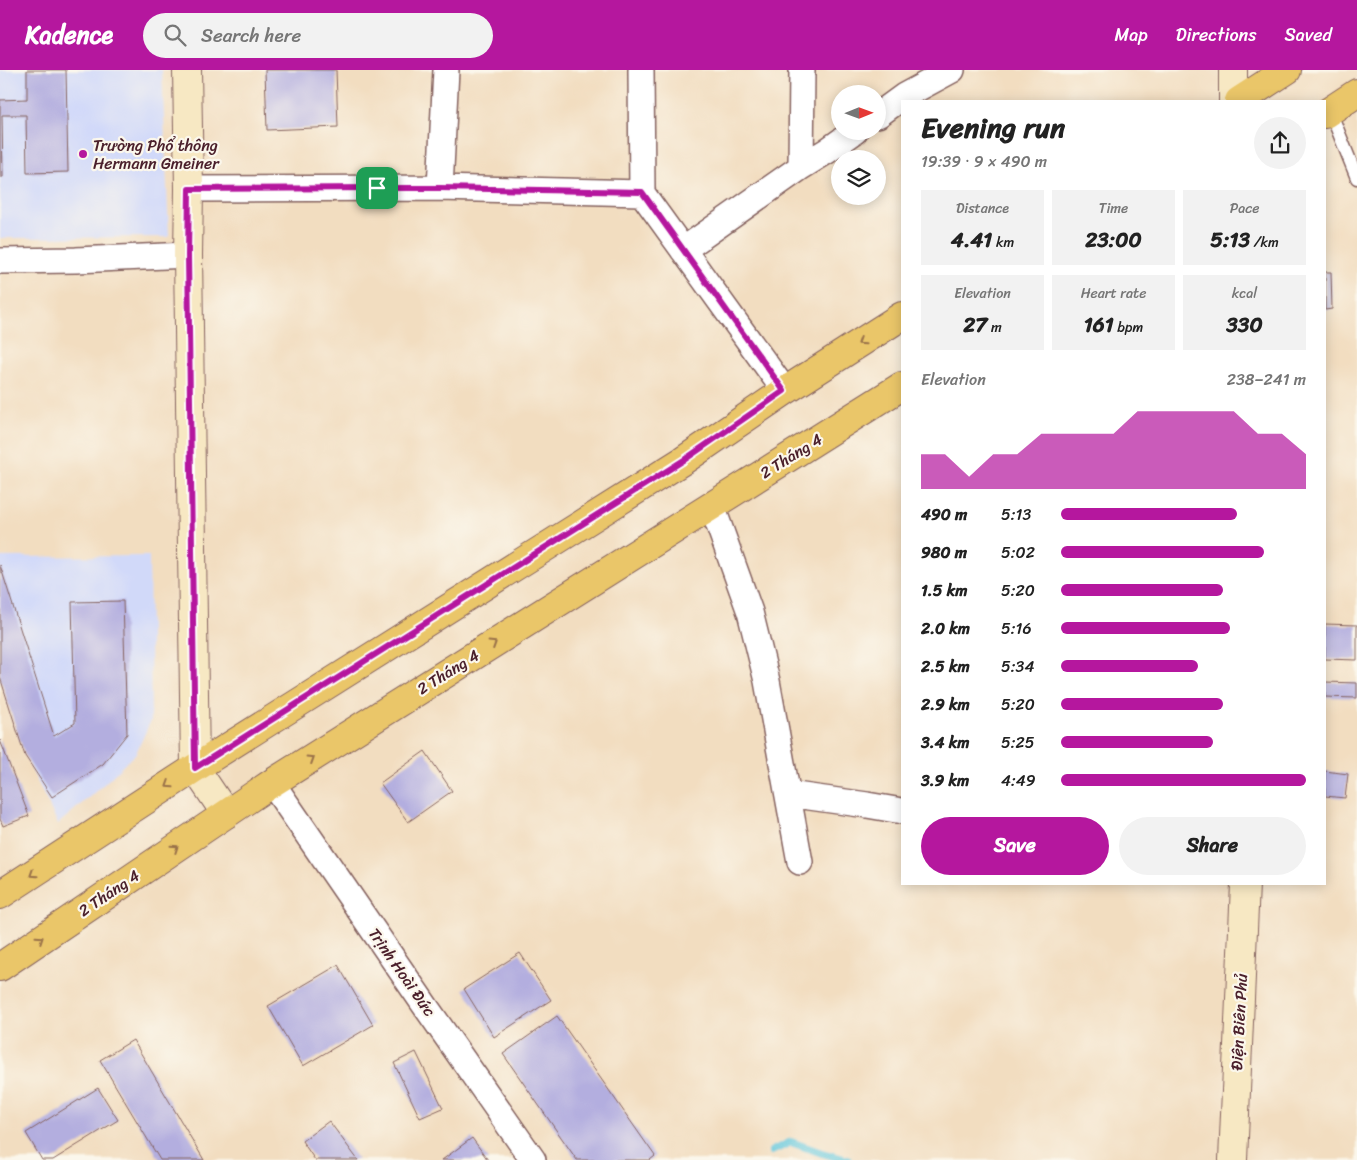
<!DOCTYPE html>
<meta charset="utf-8">
<style>
:root{--surface:#fff;--page:#f2f2f2;--text:#222;--muted:#767676;--accent:#b5179e}
body{margin:0;font-family:Sriracha,sans-serif;background:var(--page);color:var(--text);height:100vh;display:flex;flex-direction:column;font-size:19px;white-space:nowrap}
*{box-sizing:border-box;margin:0}
p{font-size:16px;color:var(--muted)}
.icon{flex:none;width:28px;height:28px;fill:none;stroke:currentColor;stroke-width:2;stroke-linecap:round;stroke-linejoin:round}
.map{position:relative;flex:1;overflow:hidden}
.side{position:absolute;left:901px;top:30px;width:425px;height:785px;display:flex;flex-direction:column;background:var(--surface);border-radius:0px;box-shadow:0 2px 12px #0003}
.side>*{flex:none}
.needle{width:32px;rotate:89deg}
.fabs{position:absolute;left:831px;top:15px;display:grid;gap:10px}
.fabs a{display:grid;place-items:center;width:55px;height:55px;border-radius:50%;background:var(--surface);box-shadow:0 2px 12px #0003;font-size:25px}
.pin{position:absolute;display:grid;place-items:center;width:42px;height:42px;color:#fff;margin:-21px;border-radius:10px;box-shadow:0 2px 8px #0006}
.round{display:grid;place-items:center;flex:none;width:52px;height:52px;border-radius:26px;background:var(--page)}
.summary{display:flex;align-items:center;justify-content:space-between;height:85px;padding:0 20px}
h1{font-size:28px;font-weight:800;line-height:38px}
.stats{display:grid;grid-template-columns:repeat(3,1fr);gap:8px;height:85px;padding:5px 20px}
.stats div{display:grid;align-content:center;border-radius:0px;background:var(--page);text-align:center}
.stats b{font-size:21px;font-weight:800}
.stats small{font-size:14px;font-weight:400}
.stats p{font-size:14px}
.chart{height:140px;padding:10px 20px}
.chart p{display:flex;justify-content:space-between}
.chart svg{width:100%;height:90px;margin-top:5px;fill:var(--accent);opacity:.7}
.action{display:flex;gap:10px;margin-top:auto;padding:10px 20px}
.action a{flex:1;height:58px;border-radius:30px;background:var(--accent);color:#fff;font-size:20px;font-weight:800;line-height:58px;text-align:center}
.action a+a{background:var(--page);color:var(--text)}
ul{padding:0 20px;list-style:none;font-size:16px}
li{display:grid;grid-template-columns:80px 60px 1fr;align-items:center;height:38px}
li i{height:12px;border-radius:6px;background:var(--accent)}
header{display:flex;align-items:center;gap:30px;box-sizing:border-box;height:70px;padding:0 25px;background:var(--accent);color:#fff}
header strong{font-size:24px}
nav{display:flex;gap:28px;margin-inline-start:auto;font-size:18px}
.search{width:350px;height:45px;background:var(--page);display:flex;align-items:center;gap:12px;box-sizing:border-box;padding:0 18px;border-radius:28px;color:var(--muted);font-size:19px}
.map>svg:first-child{display:block}
</style>
<header>
<strong>Kadence</strong>
<div class="search"><svg class="icon" aria-label="search" viewBox="0 0 24 24"><circle cx="10" cy="10" r="6"/><path d="M15 15l6 6"/></svg>Search here</div>
<nav><a>Map</a><a>Directions</a><a>Saved</a></nav>
</header>
<div class="map">
<svg width="1357" height="1090" viewBox="0 0 1357 1090">
<rect width="100%" height="100%" fill="#fbf7ec"/>
<filter id="ink" filterUnits="userSpaceOnUse"><feTurbulence type="fractalNoise" baseFrequency=".02" numOctaves="2"/><feDisplacementMap in="SourceGraphic" scale="10" xChannelSelector="R" yChannelSelector="G"/><feConvolveMatrix kernelMatrix="1 2 1 2 8 2 1 2 1" color-interpolation-filters="sRGB"/></filter>
<filter id="wash" filterUnits="userSpaceOnUse"><feTurbulence type="fractalNoise" baseFrequency=".0096" numOctaves="4" result="noise"/><feDisplacementMap in="SourceGraphic" scale="20" xChannelSelector="R" yChannelSelector="G"/><feGaussianBlur stdDeviation="1.12" result="paint"/><feColorMatrix in="noise" values="0 0 0 0 0 0 0 0 0 0 0 0 0 0 0 0 0 1.4 0 .05"/><feComposite in="paint" operator="in"/></filter>
<g filter="url(#wash)">
<rect width="100%" height="100%" fill="#f2ddc0"/>
<path fill="#d1d9f9" d="M0,0H162L169,167L0,168Z
M149,486L151,650L136,683L101,717L58,754L25,686L0,607V487Z"/>
<g fill="none" stroke-linecap="round" stroke-linejoin="round">
<path stroke="#5dc5da" stroke-width="8" d="M772,1081L791,1072L822,1083L848,1090"/>
</g>
<g id="blocks">
<path fill="#b3aedf" d="M27,0H66L68,102L27,103L26,45H2L3,107H0V30L27,29Z
M265,0H336L338,57L267,60Z
M1325,202H1331L1332,239L1325,240Z
M0,495L54,666L75,653L72,532L123,531L127,664L103,694L52,727L25,686L0,607Z
M1325,554L1357,555V590L1325,589Z
M1325,612L1357,613V628L1325,627Z
M0,670L29,746L3,756L0,749Z
M425,681L452,721L408,752L380,713Z
M1325,701L1348,704L1345,728L1325,726Z
M520,883L551,930L494,967L464,919Z
M338,895L373,955L303,996L268,936Z
M557,946L655,1086L650,1090H577L503,984Z
M133,970L204,1090H160L100,990Z
M416,982L443,1038L420,1048L394,993Z
M98,1018L118,1050L53,1090H42L26,1063Z
M329,1051L358,1090H315L302,1071Z
M472,1068L488,1090H442Z"/>
</g>
</g>
<g filter="url(#ink)">
<use href="#blocks" fill-opacity="0" stroke="#85625f" stroke-width="1"/>
<g fill="none" stroke-linecap="round" stroke-linejoin="round">
<g stroke="#85625f" stroke-width="15">
<path id="lane" d="M1330,41L1357,108"/>
</g>
<g stroke="#85625f" stroke-width="28">
<path id="street" d="M641,0L642,123L785,321
M878,45L904,26L952,0
M801,97L802,0
M440,118L446,0
M189,119L440,118L642,123
M683,180L801,97L827,81L855,61
M0,191L76,190L188,185
M712,436L750,542L767,611L800,792
M272,713L426,937L533,1090
M788,724L867,735L902,741"/>
</g>
<g stroke="#85625f" stroke-width="30">
<path id="secondary" d="M187,0L189,119L188,185L195,698L226,744
M1233,31V0
M1233,1090L1245,814"/>
</g>
<g stroke="#85625f" stroke-width="30">
<path id="primary" d="M1239,31L1287,0
M1325,44L1357,23
M0,825L195,698L684,390L785,321L902,246
M0,897L272,713L902,316"/>
</g>
<use href="#lane" stroke="#fff" stroke-width="12"/>
<use href="#street" stroke="#fff" stroke-width="25"/>
<use href="#secondary" stroke="#f7e8c3" stroke-width="28"/>
<use href="#primary" stroke="#eac669" stroke-width="28"/>
</g>
<defs><path id="oneway-chevron" d="M-2-3.5L2.5 0L-2 3.5" fill="none" stroke-width="1.6" stroke-linecap="round" stroke-linejoin="round" transform="scale(1.25)"/></defs>
<g stroke="#9a724a">
<use href="#oneway-chevron" transform="translate(861 272) rotate(147)"/>
<use href="#oneway-chevron" transform="translate(493 574) rotate(-32)"/>
<use href="#oneway-chevron" transform="translate(311 689) rotate(-32)"/>
<use href="#oneway-chevron" transform="translate(169 715) rotate(147)"/>
<use href="#oneway-chevron" transform="translate(175 778) rotate(-34)"/>
<use href="#oneway-chevron" transform="translate(33 804) rotate(147)"/>
<use href="#oneway-chevron" transform="translate(40 869) rotate(-34)"/>
</g>
</g>
<g fill="none" stroke-linecap="round" stroke-linejoin="round" filter="url(#ink)">
<g stroke="#fff" stroke-width="10">
<path id="route" d="M377,118H440L642,122L784,321L684,390L195,698L188,185L189,119Z"/>
</g>
<use href="#route" stroke="#b5179e" stroke-width="6"/>
</g>
<circle fill="#b5179e" stroke="#fbf7ec" stroke-width="2" cx="83" cy="84" r="5"/>
<g text-anchor="middle" dominant-baseline="central" stroke-width="4.5" stroke-linejoin="round" paint-order="stroke">
<g font-size="16" fill="#4a1f2b" stroke="#fbf7ec" text-anchor="start">
<text x="93" y="75">Trường Phổ thông<tspan x="93" dy="18">Hermann Gmeiner</tspan></text>
</g>
<g font-size="16" fill="#4a1f2b" stroke="#fbf7ec">
<text transform="translate(791 386) rotate(-32)">2 Tháng 4</text>
<text transform="translate(448 602) rotate(-32)">2 Tháng 4</text>
<text transform="translate(109 823) rotate(-34)">2 Tháng 4</text>
<text transform="translate(402 902) rotate(55)">Trịnh Hoài Đức</text>
<text transform="translate(1239 952) rotate(-87)">Điện Biên Phủ</text>
</g>
</g>
</svg>
<div class="fabs">
<a><svg class="needle" viewBox="-14 -14 28 28"><path d="M0-13l5 13h-10z" fill="#e53935"/><path d="M0 13l5-13h-10z" fill="#767676"/></svg></a>
<a><svg class="icon" aria-label="layers" viewBox="0 0 24 24"><path d="M12 4l9 5-9 5-9-5zM3 14l9 5 9-5"/></svg></a>
</div>
<div class="pin" style="left:377px;top:118px;background:#1e9e55"><svg class="icon" aria-label="arrive" viewBox="0 0 24 24"><path d="M6 21V4h12l-3 4 3 4H6"/></svg></div>
<section class="side">
<div class="summary"><div><h1>Evening run</h1><p>19:39 · 9 × 490 m</p></div><a class="round"><svg class="icon" aria-label="share" viewBox="0 0 24 24"><path d="M12 15V3M7 8l5-5 5 5M5 13v7h14v-7"/></svg></a></div>
<div class="stats">
<div><p>Distance</p><b>4.41<small> km</small></b></div>
<div><p>Time</p><b>23:00</b></div>
<div><p>Pace</p><b>5:13<small> /km</small></b></div>
</div>
<div class="stats">
<div><p>Elevation</p><b>27<small> m</small></b></div>
<div><p>Heart rate</p><b>161<small> bpm</small></b></div>
<div><p>kcal</p><b>330</b></div>
</div>
<div class="chart"><p><span>Elevation</span>238–241 m</p>
<svg viewBox="0 0 160 44" preserveAspectRatio="none"><path d="M0 44V27L10 27L20 38L30 27L40 27L50 17L60 17L70 17L80 17L90 6L100 6L110 6L120 6L130 6L140 17L150 17L160 27V44z"/></svg>
</div>
<ul>
<li><b>490 m</b>5:13<i style="width:72%"></i></li>
<li><b>980 m</b>5:02<i style="width:83%"></i></li>
<li><b>1.5 km</b>5:20<i style="width:66%"></i></li>
<li><b>2.0 km</b>5:16<i style="width:69%"></i></li>
<li><b>2.5 km</b>5:34<i style="width:56%"></i></li>
<li><b>2.9 km</b>5:20<i style="width:66%"></i></li>
<li><b>3.4 km</b>5:25<i style="width:62%"></i></li>
<li><b>3.9 km</b>4:49<i style="width:100%"></i></li>
</ul>
<div class="action"><a>Save</a><a>Share</a></div>
</section>
</div>
